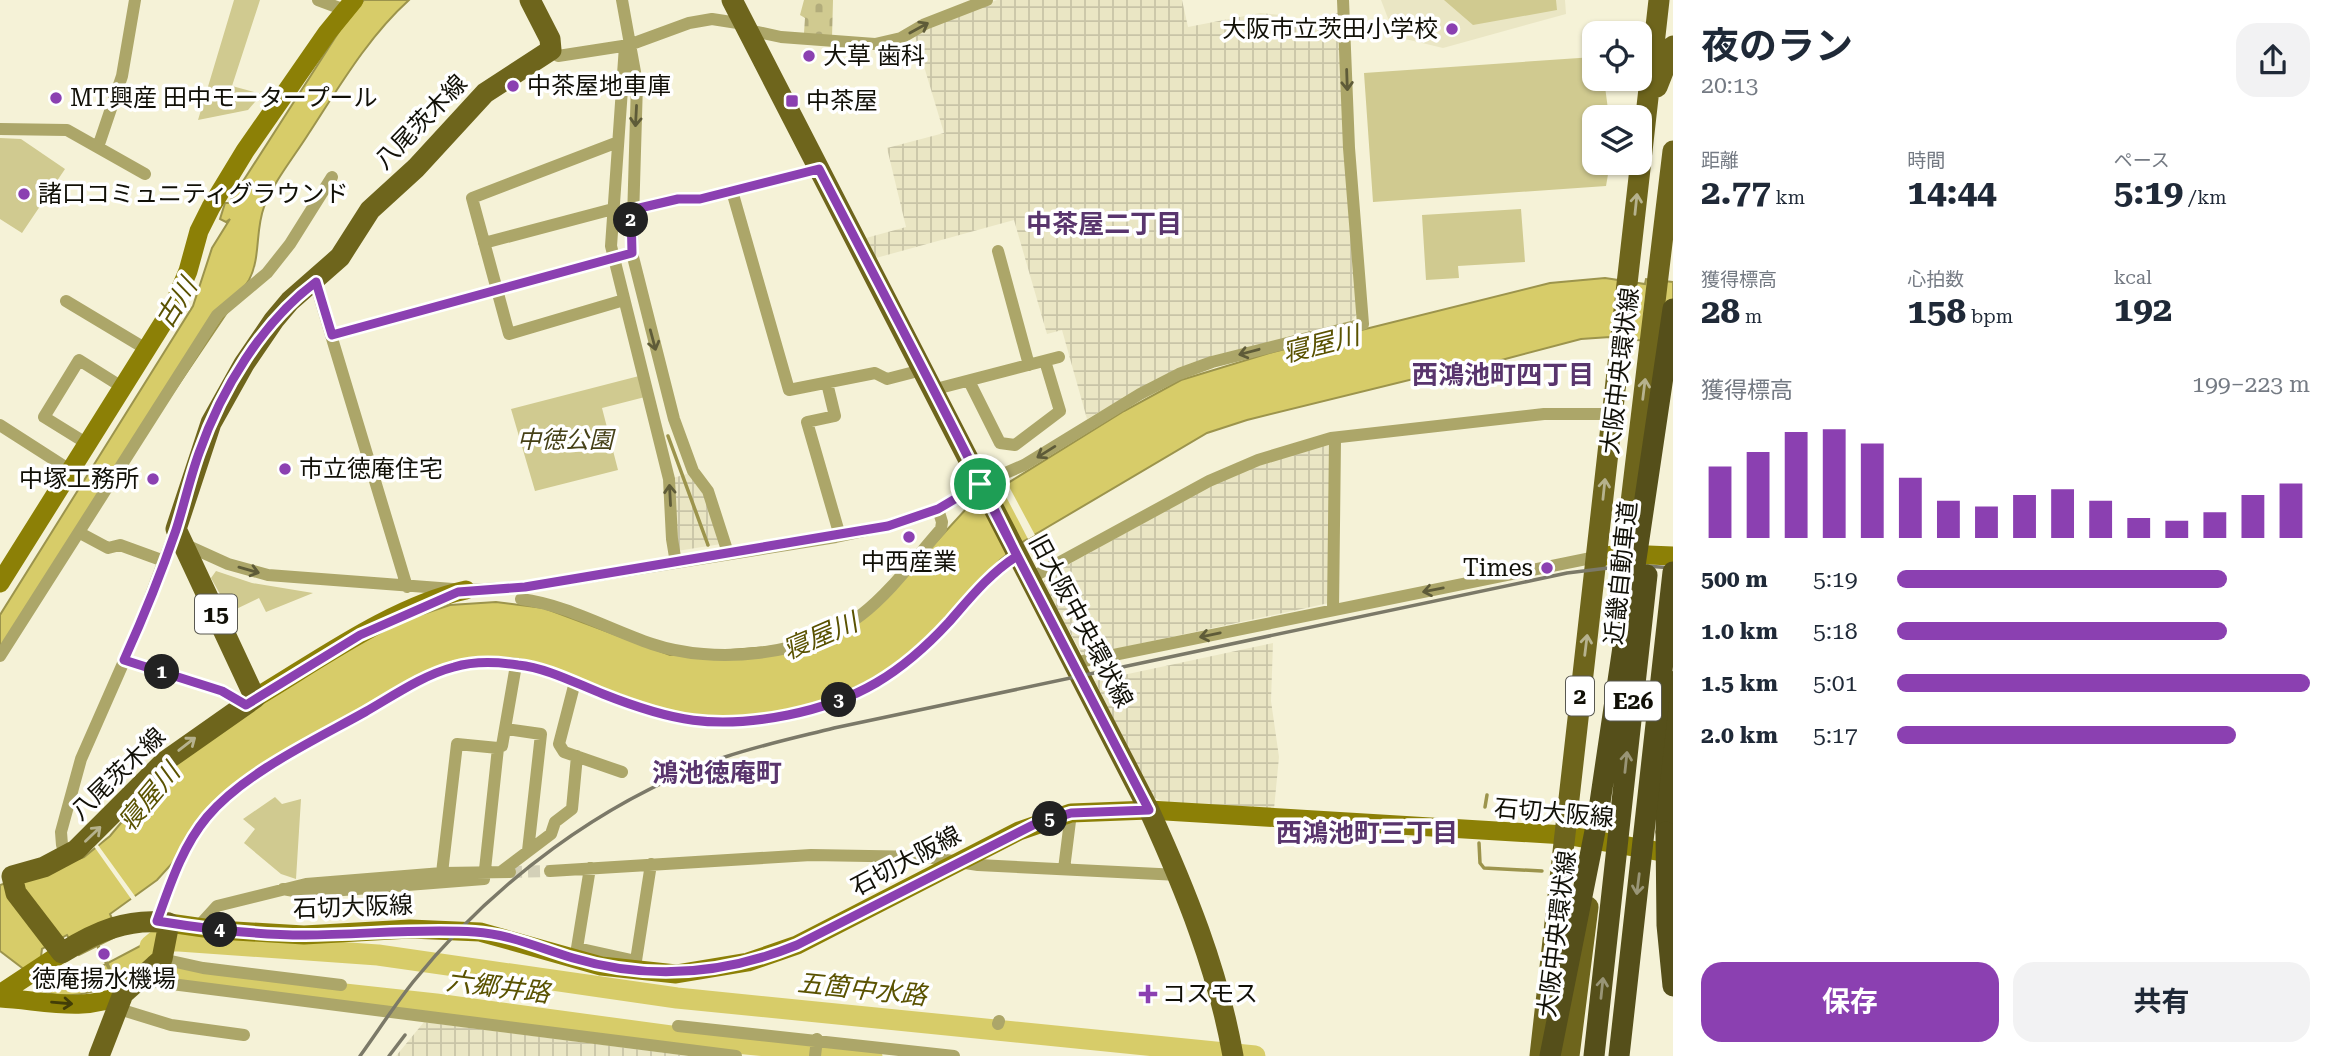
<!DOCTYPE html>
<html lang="ja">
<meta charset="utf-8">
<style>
:root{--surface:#fff;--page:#f2f2f3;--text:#1f2937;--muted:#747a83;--accent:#8b40b1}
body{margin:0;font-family:"Roboto Serif","Noto Sans JP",serif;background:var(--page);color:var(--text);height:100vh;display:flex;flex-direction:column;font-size:26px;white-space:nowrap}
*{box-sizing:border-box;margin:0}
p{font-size:23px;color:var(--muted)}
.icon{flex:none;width:38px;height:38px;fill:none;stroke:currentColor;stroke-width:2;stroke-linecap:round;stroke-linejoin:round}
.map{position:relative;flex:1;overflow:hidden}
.drawer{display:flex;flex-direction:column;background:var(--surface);width:665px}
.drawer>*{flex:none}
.buttons{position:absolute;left:1582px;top:21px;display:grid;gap:14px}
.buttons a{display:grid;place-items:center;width:70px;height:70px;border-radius:14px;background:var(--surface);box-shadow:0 2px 5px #0004;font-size:35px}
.pin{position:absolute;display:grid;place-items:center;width:60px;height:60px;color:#fff;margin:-30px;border:4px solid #fff;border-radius:50%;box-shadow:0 2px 7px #0007}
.km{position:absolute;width:35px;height:35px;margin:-18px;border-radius:50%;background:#222;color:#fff;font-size:19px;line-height:35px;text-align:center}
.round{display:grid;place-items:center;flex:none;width:74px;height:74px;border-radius:21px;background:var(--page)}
.headline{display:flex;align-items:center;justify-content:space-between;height:119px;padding:0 28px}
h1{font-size:38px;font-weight:700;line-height:52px}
.metrics{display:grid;grid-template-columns:repeat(3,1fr);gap:10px;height:119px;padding:7px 28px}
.metrics div{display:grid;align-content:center}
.metrics b{font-size:35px;font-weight:700}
.metrics small{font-size:19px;font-weight:400}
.metrics p{font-size:19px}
.chart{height:196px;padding:14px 28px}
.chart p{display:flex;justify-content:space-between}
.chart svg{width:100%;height:126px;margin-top:7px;stroke:var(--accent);stroke-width:6}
.action{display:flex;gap:14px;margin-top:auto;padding:14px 28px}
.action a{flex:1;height:80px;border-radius:21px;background:var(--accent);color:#fff;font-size:28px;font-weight:700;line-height:80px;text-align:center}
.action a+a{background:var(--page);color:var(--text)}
ul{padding:0 28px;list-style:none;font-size:23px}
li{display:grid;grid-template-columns:112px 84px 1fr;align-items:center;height:52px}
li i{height:18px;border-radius:9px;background:var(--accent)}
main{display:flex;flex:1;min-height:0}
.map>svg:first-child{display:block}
</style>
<main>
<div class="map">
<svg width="1673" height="1056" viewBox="0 0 1673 1056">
<defs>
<pattern id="industrial-grid" width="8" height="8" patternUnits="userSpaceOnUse" patternTransform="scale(1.75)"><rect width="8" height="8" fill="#eae6c4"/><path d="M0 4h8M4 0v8" fill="none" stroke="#c8c4a7"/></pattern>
<pattern id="cemetery-stones" width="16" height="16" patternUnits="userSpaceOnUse" patternTransform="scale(1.75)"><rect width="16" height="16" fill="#d0ca90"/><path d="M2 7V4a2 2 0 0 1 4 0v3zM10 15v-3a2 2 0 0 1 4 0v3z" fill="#b2ac7b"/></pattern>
</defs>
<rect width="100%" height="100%" fill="#f5f2d7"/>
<path fill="#eae6c4" d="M1381,0H1565L1566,14L1443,48L1401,38L1389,21Z"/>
<path fill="url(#industrial-grid)" d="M997,0H1182L1188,27L1260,13L1280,15L1300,24L1340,12L1358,313L1351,321L1152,382L1087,419L1062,330L1047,334L1014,220L876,258L866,238L906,227L887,148L944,133L914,33Z
M1331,443L1329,603L1083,656L1043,584L1046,577L1214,484L1258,463Z
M690,473L705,492L721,544L677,551L673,478Z
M1273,643L1271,701L1279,757L1274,809L1167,803L1152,797L1095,681Z
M424,1022L689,1056H396Z"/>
<path fill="url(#cemetery-stones)" d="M804,0H833L832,38L804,33L805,18L800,15Z"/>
<path fill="#d0ca90" d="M234,0H260L232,86L262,94L248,110L198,120Z
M1444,0H1556L1557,10L1473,25Z
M1594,57V79H1604L1609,117H1594V163H1610L1606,186L1373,202L1364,73Z
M0,138L21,139L65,169L22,233L0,219Z
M1521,209L1525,262L1458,266L1459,278L1426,280L1422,215Z
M639,376L645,397L602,408L618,470L535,491L511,409Z
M216,571L252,583L313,593L266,612L259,598L230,612L211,578Z
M275,797L282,804L301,799L296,879L281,874L244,843L255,829L243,819Z"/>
<path fill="#d7cc69" stroke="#9c944c" stroke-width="2" d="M364,0H409C368,37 339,87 309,133C294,157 274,181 264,207C255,231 261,257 249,280L0,649V615L193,306L212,248L230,219L226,222L220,219L225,203H229L340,30Z
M1605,278L1645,284L1646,279L1673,282V344L1610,337L1581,339L1494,362L1472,376L1466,370H1450L1247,420L1207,433L1024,541L1000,560L918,648L889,673L814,705L729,721L661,710L541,665L470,660L255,772L157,880L110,914L119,935L79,955L67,935L42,949L41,957L54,972L89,973L159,936C155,976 72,1011 38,988V980L0,951V885L84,857L110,836L141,799L195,745L359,643L405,620L450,605L496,602L544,608L670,655L815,643L891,591L966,509L1124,411L1181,380L1273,352L1550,283Z"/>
<path fill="#f5f2d7" d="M1006,481L1035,535L1028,539L1000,485Z
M127,814L98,845L137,899L163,879L134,903L93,845Z"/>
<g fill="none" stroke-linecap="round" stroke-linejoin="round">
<path stroke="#9c944c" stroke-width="3.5" d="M668,436L708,545
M1485,807L1487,795
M1479,843L1480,863L1484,868L1542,871
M97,944L109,968"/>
<path stroke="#d7cc69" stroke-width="21" d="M150,946L156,941H179L378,955L677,998L1255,1056
M138,967L235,982L436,1004L693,1039L872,1056"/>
<path stroke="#d3d0b8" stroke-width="12" stroke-dasharray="12 6" stroke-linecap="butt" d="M510,872L550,871"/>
<path stroke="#aca669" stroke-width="12" d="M318,0L345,10
M622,0L637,83L632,253L674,419L693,471L708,491L728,553
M748,30L781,37L875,44L901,38L925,24L987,0
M625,46L611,246L669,479L672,539L676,563
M551,50L558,56L629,45L689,23L712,19L744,24
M0,129L67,130L145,174
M618,142L472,198L509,334L624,300
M98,147L122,76L135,0
M732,191L789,390L875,373L887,379L922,370
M631,210L678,199H700L819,169
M484,243L613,209
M998,251L1029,365
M315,282L407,587
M66,301L146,349
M332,335L622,256
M969,381L1000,443L1015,445L1060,411L1045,361
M827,383L835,416L807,422L840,536
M932,390L1059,357
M0,425L70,470
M86,443L44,417L79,360L122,387
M80,533L108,548L120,545L164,561
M186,545L228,564L268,575L466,590L525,587L836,537L888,526L938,509L980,484L1024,465L1140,394L1179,374L1212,362L1363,324L1349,148L1343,0
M1029,579L1209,481L1258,460L1331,438L1544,414H1612
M521,599C567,605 608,629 652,644C714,665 808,656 861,615C891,592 916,557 941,529L942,522L938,509
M1333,610L1335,440
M0,656L217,315L267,273L290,244L332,177
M124,660L222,691L246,705
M1074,663L1596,557
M575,682L559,744L564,752L622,772
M506,729L541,734L528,851
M62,845L61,832L81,759L136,634L176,529
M590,868L577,948L636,961
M1064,869L1071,813
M502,871L551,834L555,822L572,809L577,756
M550,871L811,855L927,857L978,865L1179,875
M442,873L457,744L498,748
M283,889L305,893L484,879L498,748L502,746L516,665
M157,921C171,884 183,844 210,813C248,772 316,739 365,712C393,696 423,675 454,667C478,660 510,661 533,667C557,672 580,685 602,694C671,721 714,730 788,715C860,700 903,671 952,618C973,596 991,572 1017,556
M197,928L217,906L306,884L442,873L510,872
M162,959L203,968L341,985
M635,967L651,864
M140,980L736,1056
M119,1009L171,1025L244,1035
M998,1024L999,1021
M678,1026L954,1056
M815,1056L817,1039"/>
<path stroke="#8c8006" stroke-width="19" d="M1596,557L1624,554L1673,556
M0,583L173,307L188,271L199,231L211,207L245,151L327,33L354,0
M255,698C319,660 393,606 466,590
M169,923L218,930L304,935L410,929L480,932L601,966L676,974L748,962L797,945L1019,831L1071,813L1149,810L1565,835L1673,854
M0,994L62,953
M0,998C41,1000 85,1013 123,994"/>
<path stroke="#6e651c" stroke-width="21" d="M732,0L1149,810C1185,889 1218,970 1233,1056
M1657,87L1673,46
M1616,628L1673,151
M99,1056L123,994L162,959L169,923C129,917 95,932 62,953L16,893L12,876L44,867L76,850L164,762L255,698L176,529L211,423L244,364L274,320L290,301L340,257L370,210L416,168L485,93L551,50L550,39L530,0
M1540,1056L1659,0
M1569,1056L1588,907"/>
<path stroke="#554f1a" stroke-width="21" d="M1666,832L1669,681"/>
<path stroke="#7b7968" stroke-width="3.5" d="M360,1056C378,1031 394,1006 413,982C494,882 603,800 725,757C761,745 798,737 834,728L1567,573L1633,565L1673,568
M389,1056L405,1035"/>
<path stroke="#554f1a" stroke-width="21" d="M1666,832L1667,925L1673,986
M1550,1056L1598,816L1673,309
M1594,1056L1647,575
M1619,1056L1673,572"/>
</g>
<defs><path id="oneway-shaft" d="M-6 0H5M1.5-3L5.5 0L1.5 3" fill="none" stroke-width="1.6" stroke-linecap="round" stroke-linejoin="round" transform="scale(1.75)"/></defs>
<g stroke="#5e5b38">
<use href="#oneway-shaft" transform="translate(919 28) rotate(-29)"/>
<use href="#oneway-shaft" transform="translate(1347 80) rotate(88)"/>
<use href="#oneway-shaft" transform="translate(636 116) rotate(93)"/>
<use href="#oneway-shaft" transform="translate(653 340) rotate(75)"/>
<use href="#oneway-shaft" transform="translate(1249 352) rotate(165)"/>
<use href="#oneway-shaft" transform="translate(1046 452) rotate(148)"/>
<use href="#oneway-shaft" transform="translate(670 495) rotate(-93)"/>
<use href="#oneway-shaft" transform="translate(249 570) rotate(16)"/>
<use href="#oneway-shaft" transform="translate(1433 590) rotate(169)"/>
<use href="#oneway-shaft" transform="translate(1210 635) rotate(168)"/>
</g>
<g stroke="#b6b28e">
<use href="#oneway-shaft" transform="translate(1636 204) rotate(-84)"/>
<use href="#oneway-shaft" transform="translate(1644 389) rotate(-83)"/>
<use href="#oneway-shaft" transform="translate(1604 489) rotate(-84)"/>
<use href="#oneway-shaft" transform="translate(1586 645) rotate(-83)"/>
<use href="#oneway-shaft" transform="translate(187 744) rotate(-38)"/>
<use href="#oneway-shaft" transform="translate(93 834) rotate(-44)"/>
</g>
<g stroke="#999576">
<use href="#oneway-shaft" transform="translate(1626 762) rotate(-84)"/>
<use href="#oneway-shaft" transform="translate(1638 884) rotate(97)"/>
<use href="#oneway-shaft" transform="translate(1602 988) rotate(-84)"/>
</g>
<use stroke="#423d07" href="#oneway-shaft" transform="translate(62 1003) rotate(5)"/>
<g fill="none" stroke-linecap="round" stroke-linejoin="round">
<g stroke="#fff" stroke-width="14">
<path id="route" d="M980,484L938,509L888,526L525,587L458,592L360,635L246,705L222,691L124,660C143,618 161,574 176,530C184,505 190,478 199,453C221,390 262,322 316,282L332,335L632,253L631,210L678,199H700L819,169C885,297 954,425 1017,556C990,573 970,598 949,622C901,674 857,701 788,715C714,730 671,721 603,694C575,683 547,668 518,665C498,662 474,661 454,667C423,675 393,696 365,712C315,740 244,773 207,817C182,847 170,885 157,921C206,929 255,935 305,935C362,935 418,928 475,932C509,934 542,949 573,958C650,981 723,975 797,945L1035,824L1071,813L1149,810L980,484"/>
</g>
<use href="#route" stroke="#8b40b1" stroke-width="9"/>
</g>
<g fill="#8b40b1" stroke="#fff" stroke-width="2.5">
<circle cx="1452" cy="29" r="7"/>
<circle cx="809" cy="56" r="7"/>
<circle cx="513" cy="86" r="7"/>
<circle cx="56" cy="98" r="7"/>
<rect x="785" y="94" width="14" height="14" rx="3.5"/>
<circle cx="24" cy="194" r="7"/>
<circle cx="285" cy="469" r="7"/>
<circle cx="153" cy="479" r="7"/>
<circle cx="909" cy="537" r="7"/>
<circle cx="1547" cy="568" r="7"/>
<circle cx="104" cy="954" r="7"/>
<path d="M1144.5 983.5h7v7h7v7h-7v7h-7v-7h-7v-7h7z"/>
</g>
<g text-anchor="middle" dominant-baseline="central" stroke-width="7" stroke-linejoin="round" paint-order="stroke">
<g fill="#fff" stroke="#585851" stroke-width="2">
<rect x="195" y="594.5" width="42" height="39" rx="5"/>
<rect x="1566" y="676.5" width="28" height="39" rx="5"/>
<rect x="1605" y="681.5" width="56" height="39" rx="5"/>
</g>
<g font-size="23" font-weight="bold" fill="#111007">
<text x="216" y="614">15</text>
<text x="1580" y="696">2</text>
<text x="1633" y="701">E26</text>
</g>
<g font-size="24" fill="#111007" stroke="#fff" text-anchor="start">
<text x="1438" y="29" text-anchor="end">大阪市立茨田小学校</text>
<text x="823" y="56">大草 歯科</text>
<text x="527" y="86">中茶屋地車庫</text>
<text x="70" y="98">MT興産 田中モータープール</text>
<text x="806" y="101">中茶屋</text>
<text x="38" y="194">諸口コミュニティグラウンド</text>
<text x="299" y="469">市立徳庵住宅</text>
<text x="139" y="479" text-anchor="end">中塚工務所</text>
<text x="909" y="562" text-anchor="middle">中西産業</text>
<text x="1533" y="568" text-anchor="end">Times</text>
<text x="104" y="979" text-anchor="middle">徳庵揚水機場</text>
<text x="1162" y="994">コスモス</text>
</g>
<g font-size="24" fill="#111007" stroke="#fff">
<text transform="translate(421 122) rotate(-46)">八尾茨木線</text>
<text transform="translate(1620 371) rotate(-83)">大阪中央環状線</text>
<text transform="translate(1621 573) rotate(-84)">近畿自動車道</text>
<text transform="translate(1081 621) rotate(62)">旧大阪中央環状線</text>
<text transform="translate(118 774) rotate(-44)">八尾茨木線</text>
<text transform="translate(1554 813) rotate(5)">石切大阪線</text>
<text transform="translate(906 861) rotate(-28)">石切大阪線</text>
<text transform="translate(353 907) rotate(-2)">石切大阪線</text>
<text transform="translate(1557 934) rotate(-83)">大阪中央環状線</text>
</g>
<g font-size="24" font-style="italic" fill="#464118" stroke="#fff">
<text x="565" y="440">中徳公園</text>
</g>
<g font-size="26" font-weight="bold" fill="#59356d" stroke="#fff">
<text x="1104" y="224">中茶屋二丁目</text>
<text x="1503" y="375">西鴻池町四丁目</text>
<text x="717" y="773">鴻池徳庵町</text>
<text x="1367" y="833">西鴻池町三丁目</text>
</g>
<g font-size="26" font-style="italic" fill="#5a5201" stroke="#fff">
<text transform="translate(176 303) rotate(-58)">古川</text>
<text transform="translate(1321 344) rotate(-14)">寝屋川</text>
<text transform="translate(820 636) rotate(-23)">寝屋川</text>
<text transform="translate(149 797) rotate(-50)">寝屋川</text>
<text transform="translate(498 987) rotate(7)">六郷井路</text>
<text transform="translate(862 989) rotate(6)">五箇中水路</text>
</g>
</g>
</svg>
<div class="buttons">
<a><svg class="icon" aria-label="locate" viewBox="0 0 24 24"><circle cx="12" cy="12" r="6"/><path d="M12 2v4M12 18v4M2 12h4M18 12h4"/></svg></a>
<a><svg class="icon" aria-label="layers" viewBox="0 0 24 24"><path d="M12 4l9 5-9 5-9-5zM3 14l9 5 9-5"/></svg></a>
</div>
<div class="pin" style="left:980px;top:484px;background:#1e9e55"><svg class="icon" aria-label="arrive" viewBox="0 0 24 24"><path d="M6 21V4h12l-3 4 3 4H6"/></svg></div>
<b class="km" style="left:162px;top:672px">1</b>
<b class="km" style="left:631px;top:220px">2</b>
<b class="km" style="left:839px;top:700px">3</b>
<b class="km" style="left:220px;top:930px">4</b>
<b class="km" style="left:1050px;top:819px">5</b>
</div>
<section class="drawer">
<div class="headline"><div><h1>夜のラン</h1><p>20:13</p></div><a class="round"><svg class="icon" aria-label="share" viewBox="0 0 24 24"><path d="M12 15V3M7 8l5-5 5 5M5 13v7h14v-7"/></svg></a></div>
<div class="metrics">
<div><p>距離</p><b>2.77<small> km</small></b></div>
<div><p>時間</p><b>14:44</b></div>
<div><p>ペース</p><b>5:19<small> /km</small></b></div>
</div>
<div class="metrics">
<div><p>獲得標高</p><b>28<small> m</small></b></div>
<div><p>心拍数</p><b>158<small> bpm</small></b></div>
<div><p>kcal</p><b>192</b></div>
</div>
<div class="chart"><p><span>獲得標高</span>199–223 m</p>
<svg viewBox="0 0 160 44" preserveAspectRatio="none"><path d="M5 44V19M15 44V14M25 44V7M35 44V6M45 44V11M55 44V23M65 44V31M75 44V33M85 44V29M95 44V27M105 44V31M115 44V37M125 44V38M135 44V35M145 44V29M155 44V25"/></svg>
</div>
<ul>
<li><b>500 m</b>5:19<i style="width:80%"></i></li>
<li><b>1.0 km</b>5:18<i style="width:80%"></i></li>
<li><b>1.5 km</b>5:01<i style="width:100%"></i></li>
<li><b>2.0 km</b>5:17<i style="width:82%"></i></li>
</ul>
<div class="action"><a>保存</a><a>共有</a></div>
</section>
</main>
